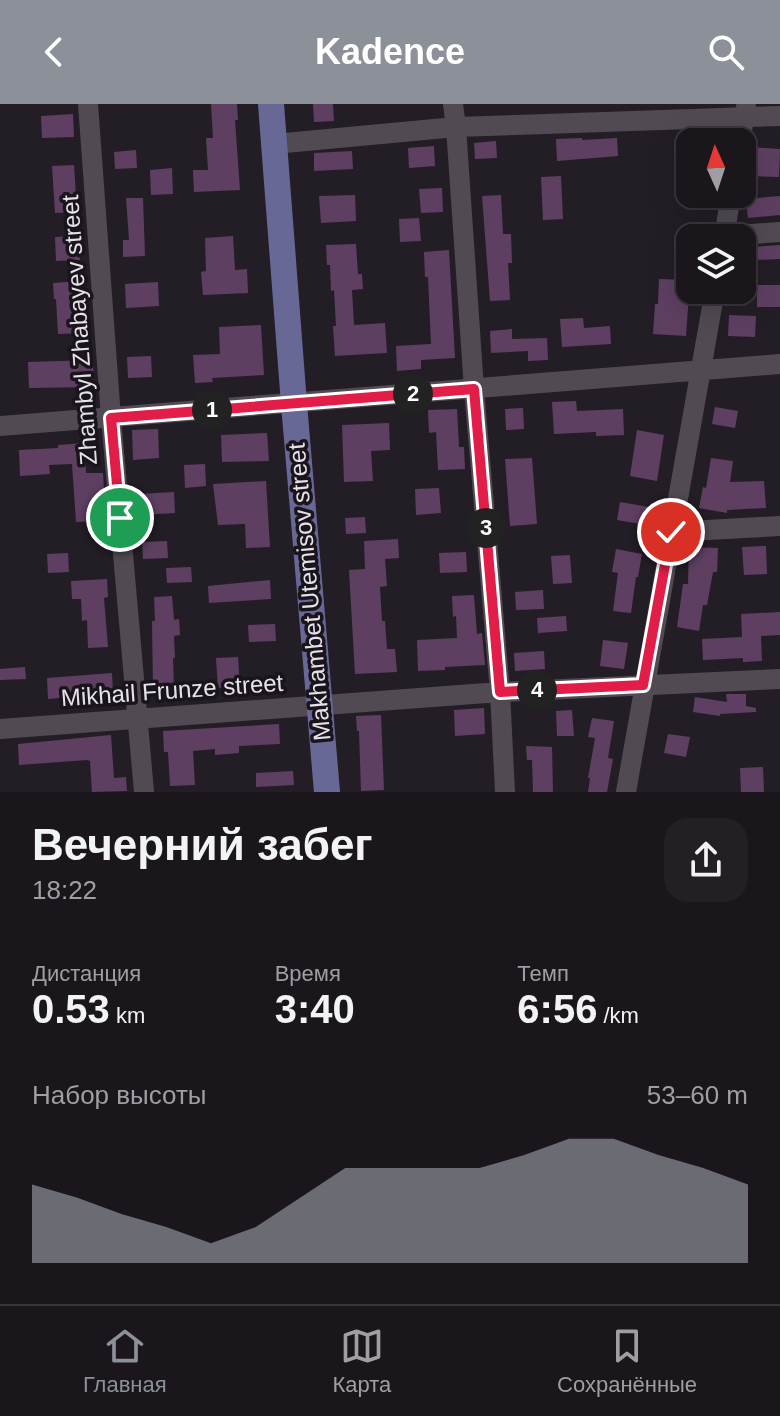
<!DOCTYPE html>
<html lang="ru">
<meta charset="utf-8">
<style>
:root{--surface:#1a161c;--page:#231f25;--text:#f1f3f6;--muted:#9f9fa3;--line:#38353b;--accent:#8c9099}
body{margin:0;font-family:Helvetica,sans-serif;background:var(--page);color:var(--text);height:100vh;display:flex;flex-direction:column;font-size:30px;white-space:nowrap}
*{box-sizing:border-box;margin:0}
p{font-size:26px;color:var(--muted)}
.icon{flex:none;width:44px;height:44px;fill:none;stroke:currentColor;stroke-width:2;stroke-linecap:round;stroke-linejoin:round}
.map{position:relative;height:688px;overflow:hidden}
.side{display:flex;flex-direction:column;background:var(--surface);flex:1}
.side>*{flex:none}
.needle{width:52px;rotate:357deg}
.controls{position:absolute;left:676px;top:24px;display:grid;gap:16px}
.controls a{display:grid;place-items:center;width:80px;height:80px;border-radius:16px;background:var(--surface);box-shadow:0 8px 32px #0002,0 0 0 2px var(--line);font-size:40px}
.pin{position:absolute;display:grid;place-items:center;width:68px;height:68px;color:#fff;margin:-34px;border:4px solid #fff;border-radius:50%;box-shadow:0 2px 8px #0007}
.km{position:absolute;width:40px;height:40px;margin:-20px;border-radius:50%;background:#222;color:#fff;font-size:22px;line-height:40px;text-align:center}
.round{display:grid;place-items:center;flex:none;width:84px;height:84px;border-radius:24px;background:var(--page)}
.summary{display:flex;align-items:center;justify-content:space-between;height:136px;padding:0 32px}
h1{font-size:44px;font-weight:700;line-height:60px}
.stats{display:grid;grid-template-columns:repeat(3,1fr);gap:12px;height:136px;padding:8px 32px}
.stats div{display:grid;align-content:center}
.stats b{font-size:40px;font-weight:700}
.stats small{font-size:22px;font-weight:400}
.stats p{font-size:22px}
.chart{height:224px;padding:16px 32px}
.chart p{display:flex;justify-content:space-between}
.chart svg{width:100%;height:144px;margin-top:8px;fill:var(--accent);opacity:.7}
header{display:flex;justify-content:space-between;align-items:center;height:104px;padding:0 32px;background:var(--accent);color:#fff;font-size:36px;font-weight:700}
.dock{display:flex;justify-content:space-around;align-items:center;height:112px;border-top:2px solid var(--line);background:var(--surface);font-size:22px;color:var(--muted)}
.dock a{display:grid;justify-items:center;gap:4px}
.dock .selected{color:var(--accent)}
.map>svg:first-child{display:block}
</style>
<header><svg class="icon" aria-label="back" viewBox="0 0 24 24"><path d="M15 5l-7 7 7 7"/></svg>Kadence<svg class="icon" aria-label="search" viewBox="0 0 24 24"><circle cx="10" cy="10" r="6"/><path d="M15 15l6 6"/></svg></header>
<div class="map">
<svg width="780" height="688" viewBox="0 0 780 688">
<rect width="100%" height="100%" fill="#231e25"/>
<path fill="#5e3f62" d="M211,0H237L238,16H235L240,86L194,88L193,66H208L206,34H213Z
M313,0H333L334,17L314,18Z
M73,10L74,33L42,34L41,12Z
M582,34V36L617,34L618,52L557,57L556,35Z
M496,37L497,54L475,55L474,39Z
M434,42L435,62L409,64L408,44Z
M751,43L780,45L779,73L748,72Z
M136,46L137,64L115,65L114,48Z
M352,47L353,65L314,67V49Z
M74,61L77,108L55,109L52,62Z
M172,64L173,90L151,91L150,66Z
M561,72L563,115L543,116L541,73Z
M442,84L443,108L421,109L419,85Z
M686,90H707L706,102L685,101Z
M355,91L356,117L321,119L319,92Z
M501,91L503,130H511L512,159H508L510,196L490,197L482,92Z
M780,92V111L748,114L746,95Z
M126,94H143L145,152L123,153V136H129Z
M419,114L421,137L400,138L399,115Z
M79,132L80,156L56,157L55,133Z
M233,132L235,166L247,165L248,189L203,191L201,168L206,167L205,134Z
M676,136H690V153L675,152Z
M356,140L358,170H362L363,185L352,186L354,221L385,219L387,249L335,252L333,222H336L334,186L331,187L330,161H327L326,141Z
M780,141V155L753,156L752,143Z
M449,146L455,254L421,256V265L397,267L396,242L431,240L428,173H425L424,148Z
M659,175L690,176L686,232L653,230L655,200H658Z
M78,177L82,229L58,230L56,195H54L53,179Z
M158,178L159,202L126,204L125,180Z
M757,181H780V203H757Z
M729,211L756,212L755,233L728,232Z
M583,214L584,224L610,222L611,240L562,243L560,215Z
M261,221L264,271L212,274L213,278L195,279L193,251L220,250L219,223Z
M512,225V235L547,234L548,256L528,257V247L491,249L490,227Z
M151,252L152,273L128,274L127,253Z
M93,256L94,283L29,284L28,258Z
M576,297L577,307L623,305L624,331L596,332V328L554,330L552,298Z
M715,303L738,307L735,324L712,320Z
M523,304L524,325L506,326L505,305Z
M457,305L459,343H464L465,365L438,366L436,328L429,329L428,306Z
M389,319L390,346L371,347L373,377L344,378L342,321Z
M158,325L159,354L133,356L132,326Z
M637,326L664,331L657,377L630,372Z
M267,329L269,357L222,358L221,331Z
M84,339L86,369H103L104,386L100,387L102,417L76,418L72,360L49,361L50,370L20,372L19,346L58,344V341Z
M532,354L537,420L510,422L505,355Z
M711,354L733,357L730,378L764,377L766,404L727,406V409L699,404L703,383L706,384Z
M205,360L206,382L185,384L184,361Z
M266,377L270,443L246,444L245,420L218,421L213,380Z
M439,384L441,409L416,411L415,385Z
M174,388L175,409L140,411L139,390Z
M620,398L649,403L646,421L617,416Z
M365,413L366,429L346,430L345,414Z
M398,435L399,454L385,455L387,482L380,483L382,517H385L387,545H395L397,568L355,570L349,466L365,465L364,437Z
M167,437L168,454L143,455L142,438Z
M766,442L767,470L744,471L742,443Z
M689,443L718,444L717,468H713L707,501H703L699,527L677,523L683,480H688Z
M616,445L642,450L638,473H636L631,509L613,507L618,469L612,468Z
M466,448L467,468L440,469L439,449Z
M68,449L69,468L48,469L47,450Z
M570,451L572,479L553,480L551,452Z
M191,463L192,478L167,479L166,464Z
M107,475L108,493L104,494L108,543L88,544L87,516L82,517L81,495H72L71,477Z
M270,476L271,495L209,499L208,482Z
M543,486L544,505L516,506L515,488Z
M474,491L477,530L482,529L485,561L445,563V566L418,567L417,536L457,534L456,512L453,513L452,492Z
M172,492L174,516L179,515L180,531L174,532L175,554H173L174,584L153,585L152,517H155L154,493Z
M780,508V531L761,532L762,557L743,558V554L703,556L702,535L742,533L741,510Z
M566,512L567,527L538,529L537,514Z
M275,520L276,537L249,538L248,521Z
M603,536L628,539L624,565L600,562Z
M544,547L545,565L515,567L514,549Z
M238,553L240,583L218,584L216,554Z
M25,563L26,575L0,576V565Z
M112,569L113,590L48,595L47,574Z
M726,590H746V602L756,604V608L720,610V612L693,608L695,593L727,598Z
M484,604L485,630L455,632L454,606Z
M572,606L574,632H557L556,607Z
M381,611L384,686L361,687L359,627H357L356,612Z
M592,614L614,617L608,654L613,655L607,688H588L590,674H588L595,634L588,633Z
M279,620L280,640L239,642V649L215,651V645L193,647L195,681L170,682L168,648H164L163,627Z
M668,630L690,633L686,653L664,649Z
M111,631L114,674L126,673L127,687L92,688L90,657L87,656L19,661L18,640Z
M526,642L552,643L553,688H533L532,656H527Z
M763,663L764,688H741L740,664Z
M293,667L294,681L256,683V669Z"/>
<g fill="none" stroke-linecap="round" stroke-linejoin="round">
<path stroke="#514a53" stroke-width="20" d="M88,0L111,314L144,688
M453,0L456,23L474,285L500,588L505,688
M740,38L746,3
M274,40L456,23L780,12
M724,132L780,128
M724,134L731,90
M0,322L780,260
M671,428L780,422
M0,625L500,588L780,575
M626,688L715,186"/>
<path stroke="#686896" stroke-width="26" d="M271,0L294,300L327,688"/>
</g>
<g fill="none" stroke-linecap="round" stroke-linejoin="round">
<g stroke="#fff" stroke-width="16">
<path id="route" d="M120,414L111,314L474,285L500,588L643,581L671,428"/>
</g>
<use href="#route" stroke="#e11d48" stroke-width="10"/>
</g>
<g text-anchor="middle" dominant-baseline="central" stroke-width="7" stroke-linejoin="round" paint-order="stroke">
<g font-size="24" fill="#e6e2e7" stroke="#1a141c">
<text transform="translate(79 226) rotate(-94)">Zhambyl Zhabayev street</text>
<text transform="translate(309 488) rotate(-95)">Makhambet Utemisov street</text>
<text transform="translate(172 586) rotate(-4)">Mikhail Frunze street</text>
</g>
</g>
</svg>
<div class="controls">
<a><svg class="needle" viewBox="-14 -14 28 28"><path d="M0-13l5 13h-10z" fill="#e53935"/><path d="M0 13l5-13h-10z" fill="#9f9fa3"/></svg></a>
<a><svg class="icon" aria-label="layers" viewBox="0 0 24 24"><path d="M12 4l9 5-9 5-9-5zM3 14l9 5 9-5"/></svg></a>
</div>
<div class="pin" style="left:120px;top:414px;background:#1e9e55"><svg class="icon" aria-label="arrive" viewBox="0 0 24 24"><path d="M6 21V4h12l-3 4 3 4H6"/></svg></div>
<div class="pin" style="left:671px;top:428px;background:#d93025"><svg class="icon" aria-label="check" viewBox="0 0 24 24"><path d="M5 12l5 5 9-10"/></svg></div>
<b class="km" style="left:212px;top:306px">1</b>
<b class="km" style="left:413px;top:290px">2</b>
<b class="km" style="left:486px;top:424px">3</b>
<b class="km" style="left:537px;top:586px">4</b>
</div>
<section class="side">
<div class="summary"><div><h1>Вечерний забег</h1><p>18:22</p></div><a class="round"><svg class="icon" aria-label="share" viewBox="0 0 24 24"><path d="M12 15V3M7 8l5-5 5 5M5 13v7h14v-7"/></svg></a></div>
<div class="stats">
<div><p>Дистанция</p><b>0.53<small> km</small></b></div>
<div><p>Время</p><b>3:40</b></div>
<div><p>Темп</p><b>6:56<small> /km</small></b></div>
</div>
<div class="chart"><p><span>Набор высоты</span>53–60 m</p>
<svg viewBox="0 0 160 44" preserveAspectRatio="none"><path d="M0 44V20L10 24L20 29L30 33L40 38L50 33L60 24L70 15L80 15L90 15L100 15L110 11L120 6L130 6L140 11L150 15L160 20V44z"/></svg>
</div>
</section>
<nav class="dock">
<a class="selected"><svg class="icon" aria-label="home" viewBox="0 0 24 24"><path d="M3 11l9-7 9 7M6 9v11h12V9"/></svg>Главная</a>
<a><svg class="icon" aria-label="map" viewBox="0 0 24 24"><path d="M3 6l6-2 6 2 6-2v14l-6 2-6-2-6 2zM9 4v14M15 6v14"/></svg>Карта</a>
<a><svg class="icon" aria-label="saved" viewBox="0 0 24 24"><path d="M7 4h10v16l-5-4-5 4z"/></svg>Сохранённые</a>
</nav>
